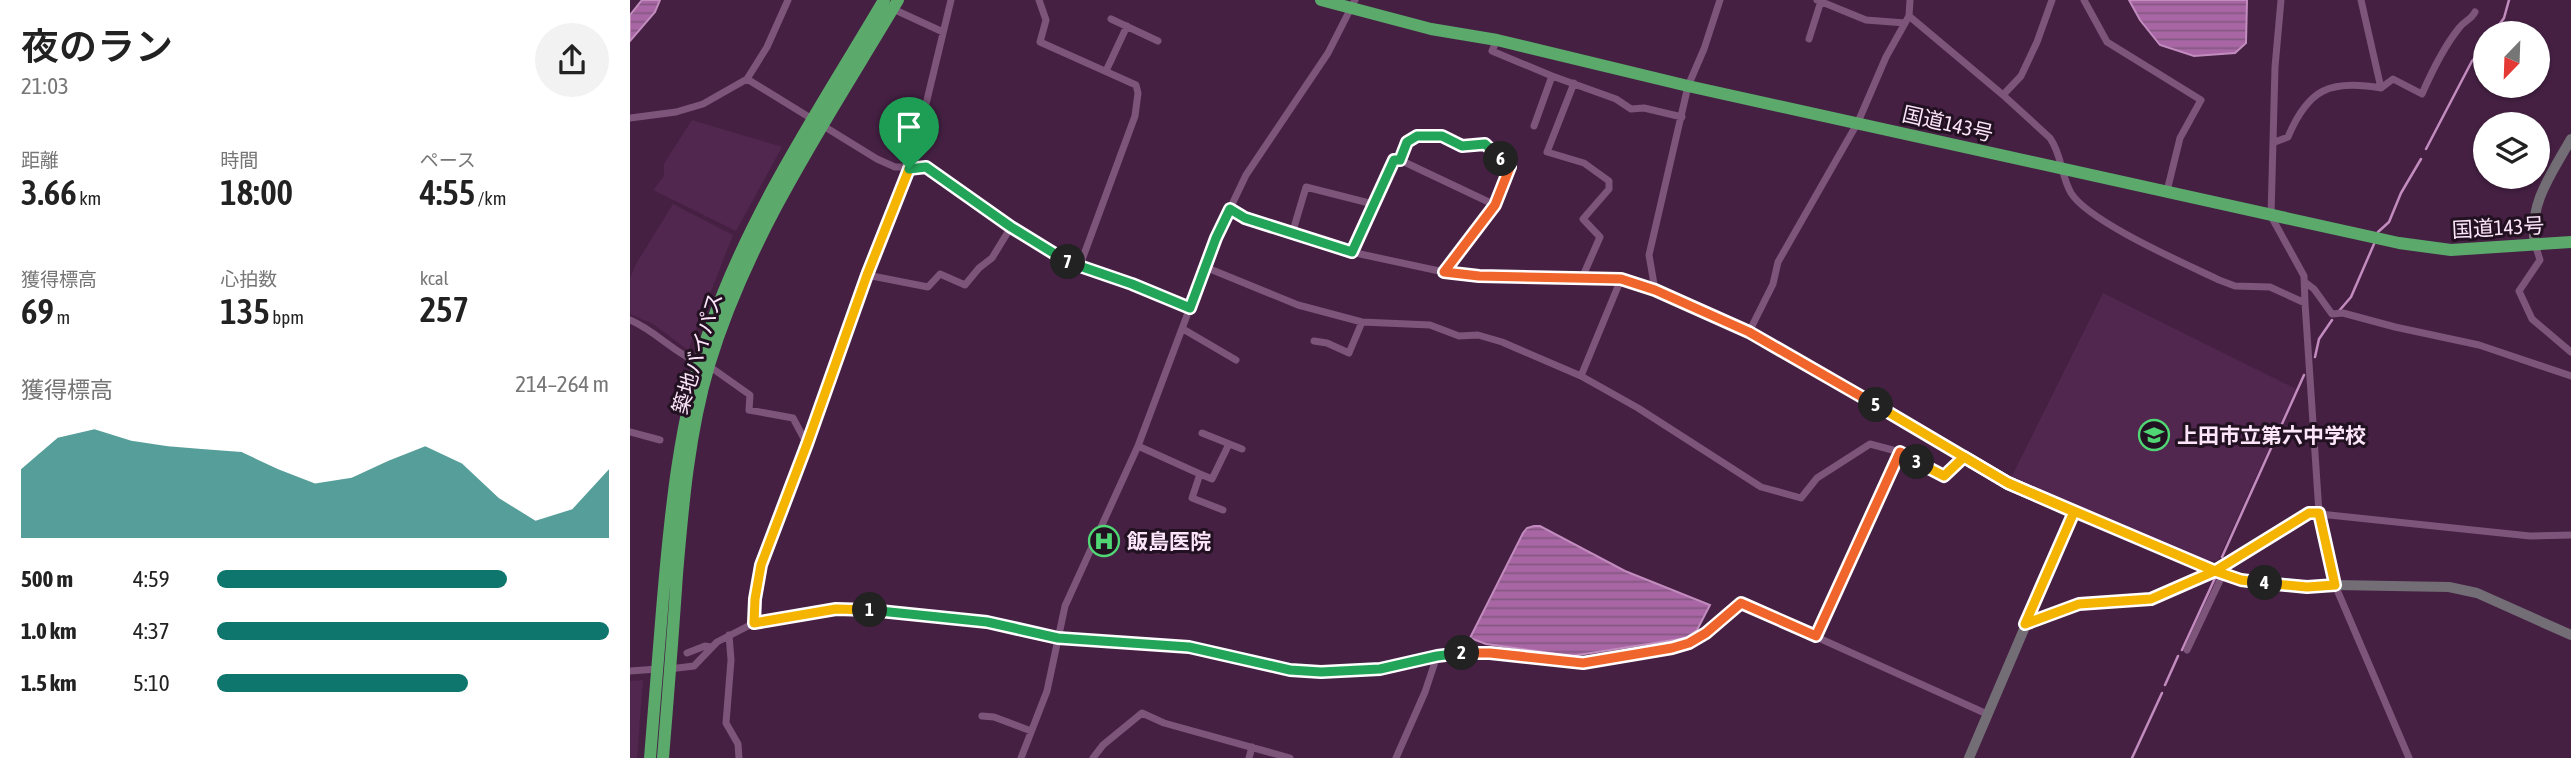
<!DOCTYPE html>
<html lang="ja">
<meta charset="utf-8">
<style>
:root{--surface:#fff;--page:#f2f2f2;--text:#222;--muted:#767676;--accent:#0f766e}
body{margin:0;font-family:"Asap Condensed","Noto Sans JP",sans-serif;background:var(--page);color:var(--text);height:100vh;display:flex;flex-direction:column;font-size:26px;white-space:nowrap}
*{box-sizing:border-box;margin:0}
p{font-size:23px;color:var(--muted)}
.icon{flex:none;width:38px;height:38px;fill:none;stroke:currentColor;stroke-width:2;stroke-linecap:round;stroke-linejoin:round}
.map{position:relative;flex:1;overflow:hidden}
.drawer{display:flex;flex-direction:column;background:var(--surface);width:630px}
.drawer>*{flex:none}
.needle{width:46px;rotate:203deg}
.buttons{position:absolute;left:1843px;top:21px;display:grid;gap:14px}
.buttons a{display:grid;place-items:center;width:77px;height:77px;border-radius:50%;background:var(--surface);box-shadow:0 2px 5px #0004;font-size:35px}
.pin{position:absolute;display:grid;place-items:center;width:60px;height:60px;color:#fff;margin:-72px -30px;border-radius:50% 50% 50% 0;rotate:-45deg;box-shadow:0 0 7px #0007}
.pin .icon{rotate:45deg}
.km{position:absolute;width:35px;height:35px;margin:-18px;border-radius:50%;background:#222;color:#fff;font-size:19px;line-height:35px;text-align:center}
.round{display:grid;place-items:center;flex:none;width:74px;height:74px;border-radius:37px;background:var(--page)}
.overview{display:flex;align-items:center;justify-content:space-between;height:119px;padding:0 21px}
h1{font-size:38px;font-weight:600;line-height:52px}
.stats{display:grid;grid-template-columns:repeat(3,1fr);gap:10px;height:119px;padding:7px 21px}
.stats div{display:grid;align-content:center}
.stats b{font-size:35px;font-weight:600}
.stats small{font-size:19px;font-weight:400}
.stats p{font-size:19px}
.chart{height:196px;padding:14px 21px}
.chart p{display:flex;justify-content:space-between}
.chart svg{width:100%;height:126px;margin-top:7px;fill:var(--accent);opacity:.7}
ul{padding:0 21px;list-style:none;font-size:23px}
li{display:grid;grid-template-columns:112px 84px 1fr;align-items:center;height:52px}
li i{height:18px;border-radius:9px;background:var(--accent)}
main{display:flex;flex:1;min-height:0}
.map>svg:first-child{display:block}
</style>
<main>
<section class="drawer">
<div class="overview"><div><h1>夜のラン</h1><p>21:03</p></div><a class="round"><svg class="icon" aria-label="share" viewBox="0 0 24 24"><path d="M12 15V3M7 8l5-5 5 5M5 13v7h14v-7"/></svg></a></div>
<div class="stats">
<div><p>距離</p><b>3.66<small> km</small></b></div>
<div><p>時間</p><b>18:00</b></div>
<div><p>ペース</p><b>4:55<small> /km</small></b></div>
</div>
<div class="stats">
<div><p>獲得標高</p><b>69<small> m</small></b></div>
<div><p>心拍数</p><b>135<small> bpm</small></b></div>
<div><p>kcal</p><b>257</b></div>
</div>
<div class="chart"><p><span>獲得標高</span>214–264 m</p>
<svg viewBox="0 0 160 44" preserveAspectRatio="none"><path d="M0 44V20L10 9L20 6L30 10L40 12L50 13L60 14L70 20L80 25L90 23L100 17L110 12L120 18L130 30L140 38L150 34L160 20V44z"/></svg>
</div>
<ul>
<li><b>500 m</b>4:59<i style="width:74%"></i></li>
<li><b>1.0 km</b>4:37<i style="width:100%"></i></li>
<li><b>1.5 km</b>5:10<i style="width:64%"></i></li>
</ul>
</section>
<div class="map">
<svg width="1941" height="758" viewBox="0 0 1941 758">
<defs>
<pattern id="water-rules" width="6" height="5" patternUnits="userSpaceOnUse" patternTransform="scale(1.75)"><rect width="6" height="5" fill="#a966a5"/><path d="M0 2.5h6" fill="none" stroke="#845881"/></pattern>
</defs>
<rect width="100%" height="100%" fill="#452043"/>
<path fill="#51264f" d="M62,120L152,147L106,231L23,190L34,176V164L38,157Z
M43,204L103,235L58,350L23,324L0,314V278L6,264Z
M1473,293L1666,389L1588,560L1573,561L1380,480Z
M13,680L7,758H0V681Z"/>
<path fill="url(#water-rules)" stroke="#c28cbe" stroke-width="2" d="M12,0H30L25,12L0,41V15Z
M1499,0H1617L1616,43L1605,53L1564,56L1530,45L1510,20Z
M904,526H910L995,571L1080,605L1067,630L1056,638L942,656L856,644L840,638L893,533L897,528Z"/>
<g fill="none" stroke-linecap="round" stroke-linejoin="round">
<path stroke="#c28cbe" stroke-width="2.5" d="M1863,33L1874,18L1879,0
M1796,149L1842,61L1855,49
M1748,232L1759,222L1771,193L1791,159
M1709,311L1721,297L1744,244
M1685,357L1689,339L1702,320
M1592,557L1674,375
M1552,650L1586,576
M1535,685L1548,656
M1502,758L1532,693"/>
<path stroke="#7d547a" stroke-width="7" d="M409,0L416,20L410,42L506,85L508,93L505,116L449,268
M1187,0L1236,20L1275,23
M1454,0L1477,42L1571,100L1550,138L1537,191
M1651,0L1645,67L1641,216L1674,276L1675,303L1689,513L1696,548L1705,585L1779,758
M1731,0L1751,88
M263,9L313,32
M1279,16L1373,95L1420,138C1432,155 1431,176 1441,193C1459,222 1556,264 1589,280L1605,286L1640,287L1675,303
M481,19L528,41
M1179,39L1191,1
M867,40L862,51L922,76L986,99L1001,109L1014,108L1052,117
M476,71L497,26
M117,79L247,159L265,167H296L381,227L436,261L449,268L502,284L560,308
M944,83L917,152L954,163L979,181V189L953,219L970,237L952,278
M1373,95L1391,76L1407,42L1422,0
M0,118L46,112L73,104L117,79L137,47L158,0
M904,126L922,76
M1645,142L1658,137C1678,89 1700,79 1751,88L1763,79L1792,94C1802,71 1813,48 1829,28C1834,21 1841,20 1845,12
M770,160L777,142L787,136H812L832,146L855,144L880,167L865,205L814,272
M600,209L615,218L721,252L814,272L849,276L991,279L1025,290L1119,332L1379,483L1444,512L1611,580L1677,587L1705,585
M662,234L676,187L743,204
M1905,244L1910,260L1889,291L1902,319L1941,352
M721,252L764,160H770L865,205
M575,267L668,305L732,322L800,325L829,336L848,335L872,342L951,376L1008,408L1131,487L1171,498L1187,478L1240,444L1270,452L1313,476L1334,457
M237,275L298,287L310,274L335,285L349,268L362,258L381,227
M1676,283L1684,289L1702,314L1713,313L1765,327L1849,345L1941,376
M1025,290L1019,255L1058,86L1074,49L1090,0
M0,320C26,331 44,353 69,363
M553,329L606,360
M1119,332L1143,284L1148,262L1228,122L1256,57L1279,16L1280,0
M684,341L697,343L719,353L732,322
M79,366L120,395L119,410L163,418L177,444
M951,376L991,279
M0,432L30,440
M572,433L612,449
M508,446L570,474L562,498L593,510
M570,474L582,479L599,444
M124,623L125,599L131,565L177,444L237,275L284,154L321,0
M1396,624L1449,604L1509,601L1531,595L1579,574L1680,513L1900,536L1941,535
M99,635L101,660L96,723L108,744L109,758
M1186,636L1270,452
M1557,650L1593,574
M57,653L75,646L81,647
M39,669L64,666L87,642L124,623L206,609L236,610L357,622L428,638L559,647L660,670L691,672L749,669L828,653H860L953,663L1042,648L1059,643L1076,633L1111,603L1357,714
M0,671L28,669
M352,716L364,717L401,731
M391,758L417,691L435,606L508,446L586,238L616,175L698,53L725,0
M463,758L473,745L512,713L534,723L660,758
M619,758L622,747
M766,758L795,692L807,656"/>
<path stroke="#736e76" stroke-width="10" d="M1905,244C1898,204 1922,173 1941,139
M1705,585L1819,587L1847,593L1941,635
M1339,758L1444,512"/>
<path stroke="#5baa6c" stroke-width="12" d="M691,0L801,29L867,40L1058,86L1769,243L1821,250L1941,242
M20,758C24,709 28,659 32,610C40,515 49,418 80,328C121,210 191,107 254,0
M33,758C38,696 43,635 47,574C53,503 59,433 79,365C119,233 198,118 268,0"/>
</g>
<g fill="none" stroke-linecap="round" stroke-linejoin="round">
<g stroke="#fff" stroke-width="14">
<path id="split-1" d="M240,610L206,609L124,623L125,599L131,565L177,444L237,275L279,169"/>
</g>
<g stroke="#fff" stroke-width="14">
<path id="split-2" d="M240,610L357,622L428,638L559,647L660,670L691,672L750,669L807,656L832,653"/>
</g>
<g stroke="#fff" stroke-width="14">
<path id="split-3" d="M832,653H860L953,663L1042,648L1059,643L1076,633L1111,603L1186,636L1270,452L1287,462"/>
</g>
<g stroke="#fff" stroke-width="14">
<path id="split-4" d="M1287,462L1314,476L1334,457L1378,483L1585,571L1679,513H1689L1705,585L1677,587L1635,583"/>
</g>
<g stroke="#fff" stroke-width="14">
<path id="split-5" d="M1246,405L1378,483L1444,512L1395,624L1449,604L1521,599L1585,571L1611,580L1635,583"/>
</g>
<g stroke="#fff" stroke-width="14">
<path id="split-6" d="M871,159L880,167L865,205L814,272L849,276L991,279L1025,290L1119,332L1246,405"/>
</g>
<g stroke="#fff" stroke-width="14">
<path id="split-7" d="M438,262L502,284L560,308L586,238L600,209L615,218L722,252L764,160H770L777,142L787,136H812L832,146L855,144L871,159"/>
</g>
<g stroke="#fff" stroke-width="14">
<path id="split-8" d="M279,169L296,167L381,227L438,262"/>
</g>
<use href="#split-1" stroke="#f5b400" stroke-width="9"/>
<use href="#split-2" stroke="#22a559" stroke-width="9"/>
<use href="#split-3" stroke="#f0652b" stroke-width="9"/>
<use href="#split-4" stroke="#f5b400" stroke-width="9"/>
<use href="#split-5" stroke="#f5b400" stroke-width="9"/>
<use href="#split-6" stroke="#f0652b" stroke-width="9"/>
<use href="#split-7" stroke="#22a559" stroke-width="9"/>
<use href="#split-8" stroke="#22a559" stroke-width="9"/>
</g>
<defs>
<g id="school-ring" transform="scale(1.575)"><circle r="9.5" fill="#221121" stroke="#50d674" stroke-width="1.5"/><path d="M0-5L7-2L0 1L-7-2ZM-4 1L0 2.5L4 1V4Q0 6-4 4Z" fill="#50d674"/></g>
<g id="hospital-ring" transform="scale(1.575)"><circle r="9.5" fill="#221121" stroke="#50d674" stroke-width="1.5"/><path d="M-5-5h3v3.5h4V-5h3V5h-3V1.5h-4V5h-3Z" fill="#50d674"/></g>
</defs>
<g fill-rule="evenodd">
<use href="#school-ring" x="1524" y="435"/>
<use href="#hospital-ring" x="474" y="541"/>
</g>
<g text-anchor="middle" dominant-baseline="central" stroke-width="6" stroke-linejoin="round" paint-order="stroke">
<g font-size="21" fill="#fce4f9" stroke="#221121">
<text transform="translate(1318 123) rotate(13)">国道143号</text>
<text transform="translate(1868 227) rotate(-3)">国道143号</text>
<text transform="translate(67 353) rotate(-73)">築地バイパス</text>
</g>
<g font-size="21" font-weight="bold" fill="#fce4f9" stroke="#221121" text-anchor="start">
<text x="1547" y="435">上田市立第六中学校</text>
<text x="497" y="541">飯島医院</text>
</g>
</g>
</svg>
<div class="buttons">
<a><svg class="needle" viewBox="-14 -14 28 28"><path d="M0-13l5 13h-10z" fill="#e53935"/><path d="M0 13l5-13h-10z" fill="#767676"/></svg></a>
<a><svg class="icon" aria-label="layers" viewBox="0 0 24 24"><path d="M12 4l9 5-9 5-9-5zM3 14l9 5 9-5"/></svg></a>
</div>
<div class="pin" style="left:279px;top:169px;background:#1e9e55"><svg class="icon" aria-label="arrive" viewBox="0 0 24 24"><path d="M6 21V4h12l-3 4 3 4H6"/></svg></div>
<b class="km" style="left:240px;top:610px">1</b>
<b class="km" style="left:832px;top:653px">2</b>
<b class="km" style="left:1287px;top:462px">3</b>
<b class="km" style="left:1635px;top:583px">4</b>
<b class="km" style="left:1246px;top:405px">5</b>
<b class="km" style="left:871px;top:159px">6</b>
<b class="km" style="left:438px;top:262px">7</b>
</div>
</main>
